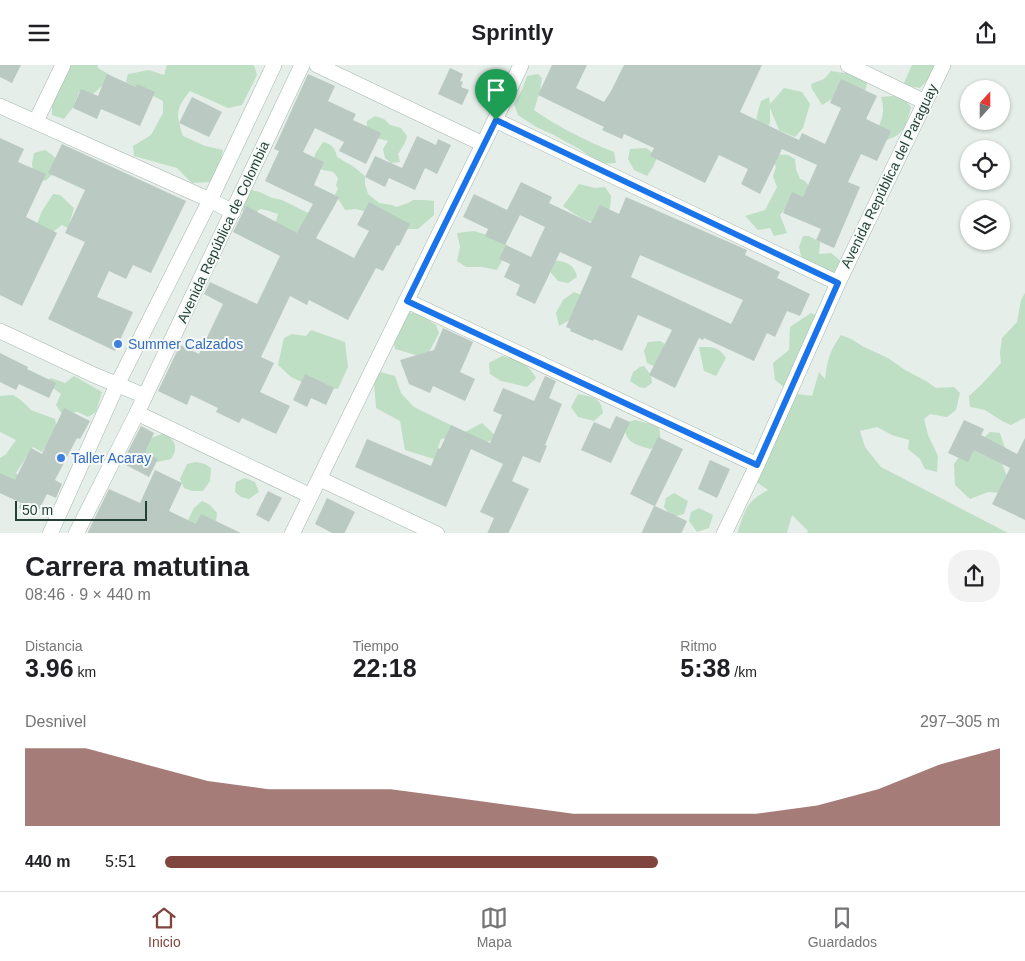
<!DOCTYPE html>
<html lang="es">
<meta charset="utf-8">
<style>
:root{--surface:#fff;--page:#f2f2f2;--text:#202124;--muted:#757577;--line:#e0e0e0;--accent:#7f453e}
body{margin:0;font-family:Arial,sans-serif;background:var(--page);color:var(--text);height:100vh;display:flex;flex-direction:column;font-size:19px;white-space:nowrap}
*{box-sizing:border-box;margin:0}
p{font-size:16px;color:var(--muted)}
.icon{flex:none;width:28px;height:28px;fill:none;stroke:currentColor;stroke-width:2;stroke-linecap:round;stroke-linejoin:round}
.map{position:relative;height:468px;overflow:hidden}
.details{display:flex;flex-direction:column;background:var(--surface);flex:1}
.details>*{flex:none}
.needle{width:32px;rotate:21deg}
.buttons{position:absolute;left:960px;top:15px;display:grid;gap:10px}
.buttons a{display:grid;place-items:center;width:50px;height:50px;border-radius:50%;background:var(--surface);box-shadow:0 1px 4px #0004;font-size:25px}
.scale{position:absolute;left:15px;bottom:12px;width:132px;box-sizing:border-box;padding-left:5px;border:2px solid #234136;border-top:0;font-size:14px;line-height:18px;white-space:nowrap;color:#234136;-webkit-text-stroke:4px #f6faf8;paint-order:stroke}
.pin{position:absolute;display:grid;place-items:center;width:42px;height:42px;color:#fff;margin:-51px -21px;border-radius:50% 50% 50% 0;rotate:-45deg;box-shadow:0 0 5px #0007}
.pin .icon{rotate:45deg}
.round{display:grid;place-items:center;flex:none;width:52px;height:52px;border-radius:20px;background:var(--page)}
.head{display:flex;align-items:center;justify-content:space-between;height:85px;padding:0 25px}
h1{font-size:28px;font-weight:800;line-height:38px}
.figures{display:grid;grid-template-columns:repeat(3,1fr);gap:8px;height:85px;padding:5px 25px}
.figures div{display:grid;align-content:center}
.figures b{font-size:25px;font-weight:800}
.figures small{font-size:14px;font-weight:400}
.figures p{font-size:14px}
.chart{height:140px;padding:10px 25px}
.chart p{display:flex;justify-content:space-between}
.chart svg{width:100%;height:90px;margin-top:5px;fill:var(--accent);opacity:.7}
ul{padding:0 25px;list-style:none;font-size:16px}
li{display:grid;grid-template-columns:80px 60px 1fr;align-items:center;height:38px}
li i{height:12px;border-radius:6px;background:var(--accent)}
header{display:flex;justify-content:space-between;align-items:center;height:65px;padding:0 25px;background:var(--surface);font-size:22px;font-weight:800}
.tabs{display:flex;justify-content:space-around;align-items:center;height:70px;border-top:1px solid var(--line);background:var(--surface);font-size:14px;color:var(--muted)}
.tabs a{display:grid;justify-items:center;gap:2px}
.tabs .active{color:var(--accent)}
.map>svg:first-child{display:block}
</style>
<header><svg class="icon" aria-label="menu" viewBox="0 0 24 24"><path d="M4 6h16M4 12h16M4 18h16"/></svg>Sprintly<svg class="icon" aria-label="share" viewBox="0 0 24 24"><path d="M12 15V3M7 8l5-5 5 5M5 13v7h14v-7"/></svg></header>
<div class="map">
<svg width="1025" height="469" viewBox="0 0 1025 469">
<rect width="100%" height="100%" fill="#e5eee9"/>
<path fill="#bedfc3" d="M70,0H98V3L115,13L103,20L93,29L79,27L74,41L64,54L52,50V38Z
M167,0H254L257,10L242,40L228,43L190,26C175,44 176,50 183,71L205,81L223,85L219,100L211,117L192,118L177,103L134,91L133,81L151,70L163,48V36L126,17L128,9L149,5L164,10Z
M912,0H942L920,23L903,20Z
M831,6L844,8L855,7L867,17L865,28L834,33L822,40L812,24L811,19L824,14Z
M538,9L542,13L540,26L534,45C558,62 586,76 614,87L616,98L600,99L581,85L552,69L536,62L518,50L514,39L522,25L527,11Z
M784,23L802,27L810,39L803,63L795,72L779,65L770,43V58L766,64L756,56L758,46L761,36L769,32L770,39Z
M893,31L904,34L911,42C906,62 904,71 882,76L877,65C883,53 885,45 881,32Z
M375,51L384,54L390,60L401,63L407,71L405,78L398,89L400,97L391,98L385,93L383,84L388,76L373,72L366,67L367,56Z
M323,77C332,79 335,83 337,92L354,102L365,111V119L368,129L379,138L392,140L396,142L408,138L413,135H424L434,136V150L418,164H405L391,153L356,144L345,145L335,129L338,124L336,120L338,114C333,103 330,108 321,104C318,102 316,100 314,99L315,89Z
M646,83L653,88L658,90L653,102L647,111L634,105L628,94L630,84Z
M45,85L51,89L60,97L53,109L45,116L34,111L32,99L34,88Z
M771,89L788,90L795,94L796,104L800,114L804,115L810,122L794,148L784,145L780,150L787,168L774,171L770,163L758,165L745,151L765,145L777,122L773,111L776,102Z
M579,119L595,123L605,122L611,131L610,143L601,157C588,160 573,148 563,141Z
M251,125L260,127L272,133L282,135L312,150L303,177L271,163L276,156L278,149L266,145L260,144L255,148L243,153L242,138Z
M53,129L60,130L74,143L68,163L62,160L50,169L37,159L42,146Z
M474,166L491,171L501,170L506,178L505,190L497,205L482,202H466L457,196L460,182L457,168Z
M803,171H809L820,177L819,189L831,188L842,197L834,210L803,199L799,182Z
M549,195C563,196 574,197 577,212L568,218L558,216L551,208Z
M574,227L581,230L577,251L559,261L556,248L563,235Z
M1025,228V353L1022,354L1011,360L1002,356L985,345L970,342L969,331L982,319L1001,298L1000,287L1002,273L1017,257L1021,235Z
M406,247L419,249L436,260L439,268L426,293L395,284L392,268Z
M811,248L819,252L784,322L775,315L773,298L789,285L790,262Z
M311,265L345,277L348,302L338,324L308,320L291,312L278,300L284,273L292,269L306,271Z
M841,270L851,274L864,282L888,293L905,305L926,316L936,323L954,322L960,328L956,345L947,352L930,349L924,354L928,370L938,391L937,407L925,404L920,394L908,384L909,375L892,370L877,362L860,366L865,382L881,402L1008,468H807L808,466L792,450L787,468L737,469C745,446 745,437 768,425L755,416L782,355L797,329L812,331L819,307L825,314C827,296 830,285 841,270Z
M660,276L665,279L658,303L647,298L644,286L648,277Z
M699,282C713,282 718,281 726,293L716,311L704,306Z
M502,291C518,294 528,298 536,313L527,322L501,316L490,309L489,298Z
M644,301L651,310L652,318L645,323L639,322L630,316L633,307L640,302Z
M380,307L395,311L401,328L414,342L465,367L482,358L498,373L478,380L454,372L441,374L434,394L405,385L400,356L376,343L374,317Z
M74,311L102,327L96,347L88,352L78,347L62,349L56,340L61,329L45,317L51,313L65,318Z
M578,329C592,332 601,332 603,348L594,356L578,352L571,342Z
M13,330L22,336L31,345L55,354L57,366L42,387L33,382L16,408L23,418H0V393L6,389L16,375L0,367V331Z
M635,355L659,361L661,379L650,384C633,379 625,377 624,358Z
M990,367L1000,368L1006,386L1000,393L1009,417L1003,428L988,427L970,434L955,420L954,399L964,385L978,378Z
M162,369C175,373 179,382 171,394L157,397L148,391L143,385L151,373Z
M196,397L205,399L211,403L210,416L203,426H192L184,423L180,414L187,399Z
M245,413L255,417L259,427L249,434L241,432L235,427L236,417Z
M674,428L688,436L684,449L672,452L664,442L666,433Z
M202,436L210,440L217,448L216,457L211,467L187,457L194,443Z
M699,443L713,450L709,463L697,467L689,456L691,447Z"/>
<path fill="#bac9c2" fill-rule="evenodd" d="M0,0H21L12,18L0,12Z
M552,0H587L576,23L604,37L611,26L624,0H762L740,47L799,75L802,68L825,79L841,43L830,38L841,14L877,31L866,54L891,66L877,96L861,89L848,117L860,122L834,183L816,175L821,164L783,148L792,127L803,132L817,100L782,84L760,129L741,119L748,104L719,90L705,118L650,91L654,83L624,69L622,74L602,65L604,62L538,30Z
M450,3L463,9L460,16L463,17L461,22L469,25L462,40L438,29Z
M107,9L136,22L137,19L155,27L140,61L101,44L97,54L73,43L81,24L98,31Z
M308,9L335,21L328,36L356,49L353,55L381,68L366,99L339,86L344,77L315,63L303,87L324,97L314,120L339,132L336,138L316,173L354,193L369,166L357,160L369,137L410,159L399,181L397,180L383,206L376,203L348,255L309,235L307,240L290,231L261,292L274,298L260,327L290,341L276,369L242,353L239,358L216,347L218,343L191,330L187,340L158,326L180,280L199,289L223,239L204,229L210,217L257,239L280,191L233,167L246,141L297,168L313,139L265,116L279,86L274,84Z
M192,32L222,47L209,72L179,58Z
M417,71L436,80L438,74L451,80L437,109L425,103L415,125L389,113L385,122L365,112L375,91L402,103Z
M0,73L24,84L18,97L46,109L26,152L57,168L22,241L0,230Z
M62,79L186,136L151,208L133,200L126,214L109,206L97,232L133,247L115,286L48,254L85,177L65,168L85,125L48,108Z
M521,117L552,132L549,138L591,158L600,140L619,149L626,132L747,185L745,190L780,207L777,213L810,229L800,251L787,246L775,272L767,268L754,296L704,273L703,275L699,273L675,323L649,310L672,265L638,250L622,286L594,274L593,276L570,266L571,264L566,262L592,202L560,187L535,239L516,230L520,220L504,212L510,199L499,194L506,180L531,192L545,162L520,150L505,180L485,171L488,164L463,152L474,129L507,145ZM640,190L743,235L731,259L631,212Z
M443,263L473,277L460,307L475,314L465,336L433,321L430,328L409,319L400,295L434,285Z
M0,288L28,302L27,304L56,318L49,333L19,319L16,325L0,317Z
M305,309L334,323L326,340L311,333L307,342L293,335Z
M545,311L556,316L549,333L562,339L545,380L547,381L540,398L523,391L512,416L529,424L508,469H487L494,453L480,447L503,399L471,384L446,442L355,402L367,374L431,401L438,383L440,384L451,360L490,378L502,350L493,346L503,323L534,336Z
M64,343L90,356L80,374L77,373L55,415L62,419L56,433L47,429L36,451L19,443L21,438L0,428V408L15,415L31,383L42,389Z
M616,351L630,357L611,398L581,385L594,357L610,364Z
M964,355L984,364L981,370L1017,389L1025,373V455L992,439L1010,403L974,385L968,397L948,388Z
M141,361L154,368L145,387L158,394L149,412L122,398Z
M658,372L683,384L655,441L687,456L681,469H641L654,441L630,429Z
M710,395L730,404L717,433L698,424Z
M155,405L182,418L169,446L196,459L201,449L243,469H87L109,424L140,438Z
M268,426L282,433L269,457L256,450Z
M327,433L355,447L344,469H334L315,459Z"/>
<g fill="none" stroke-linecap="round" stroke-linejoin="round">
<g stroke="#a7b7b0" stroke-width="16">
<path id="street" d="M317,0L483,79
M848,0L925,37
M0,41L210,135L233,147
M495,55L838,218
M36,56L63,0
M407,236L757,400
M0,266L94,310L145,331
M137,348L311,431
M320,414L437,469
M292,469L495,55L521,0
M724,469L757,400L838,218L943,0"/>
</g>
<g stroke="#a3bab0" stroke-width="16">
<path id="secondary" d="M50,469L117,320L210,135L274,0
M76,469L137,348L302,0"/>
</g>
<use href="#street" stroke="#fff" stroke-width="15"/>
<use href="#secondary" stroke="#fff" stroke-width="15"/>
</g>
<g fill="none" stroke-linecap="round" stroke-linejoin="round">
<g stroke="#fff" stroke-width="10">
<path id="route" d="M496,55L838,218L757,400L407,236Z"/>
</g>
<use href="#route" stroke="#1a73e8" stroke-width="6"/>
</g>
<g fill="#3f7fe0" stroke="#f6faf8" stroke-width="2">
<circle cx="118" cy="279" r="5"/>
<circle cx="61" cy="393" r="5"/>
</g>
<g text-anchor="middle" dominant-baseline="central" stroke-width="4" stroke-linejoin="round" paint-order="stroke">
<g font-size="14" fill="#234136" stroke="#f6faf8">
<text transform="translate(889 111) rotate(-64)">Avenida República del Paraguay</text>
<text transform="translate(223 167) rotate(-65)">Avenida República de Colombia</text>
</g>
<g font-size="14" fill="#366cbe" stroke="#f6faf8" text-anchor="start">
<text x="128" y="279">Summer Calzados</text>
<text x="71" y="393">Taller Acaray</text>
</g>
</g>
</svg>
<div class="buttons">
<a><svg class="needle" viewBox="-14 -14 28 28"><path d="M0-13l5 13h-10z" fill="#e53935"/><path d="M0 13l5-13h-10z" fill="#757577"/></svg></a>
<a><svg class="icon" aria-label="locate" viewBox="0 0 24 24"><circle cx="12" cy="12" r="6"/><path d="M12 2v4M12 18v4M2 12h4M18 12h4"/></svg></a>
<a><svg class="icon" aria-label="layers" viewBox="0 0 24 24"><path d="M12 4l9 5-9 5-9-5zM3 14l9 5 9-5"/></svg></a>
</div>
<div class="scale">50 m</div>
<div class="pin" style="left:496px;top:55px;background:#1e9e55"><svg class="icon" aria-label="arrive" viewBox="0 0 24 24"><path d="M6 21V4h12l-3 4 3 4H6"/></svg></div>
</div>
<section class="details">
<div class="head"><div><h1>Carrera matutina</h1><p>08:46 · 9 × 440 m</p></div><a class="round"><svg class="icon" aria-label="share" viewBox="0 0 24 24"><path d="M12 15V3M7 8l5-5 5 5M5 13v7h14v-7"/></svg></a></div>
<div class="figures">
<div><p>Distancia</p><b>3.96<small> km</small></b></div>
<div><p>Tiempo</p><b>22:18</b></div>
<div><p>Ritmo</p><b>5:38<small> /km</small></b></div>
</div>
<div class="chart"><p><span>Desnivel</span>297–305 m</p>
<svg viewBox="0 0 160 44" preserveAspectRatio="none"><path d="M0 44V6L10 6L20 14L30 22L40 26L50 26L60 26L70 30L80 34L90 38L100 38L110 38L120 38L130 34L140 26L150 14L160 6V44z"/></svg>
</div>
<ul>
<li><b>440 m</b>5:51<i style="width:59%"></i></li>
</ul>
</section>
<nav class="tabs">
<a class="active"><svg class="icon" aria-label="home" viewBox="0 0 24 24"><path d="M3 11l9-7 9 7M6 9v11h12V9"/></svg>Inicio</a>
<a><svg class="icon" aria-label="map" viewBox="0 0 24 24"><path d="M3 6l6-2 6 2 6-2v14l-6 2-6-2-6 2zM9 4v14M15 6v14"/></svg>Mapa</a>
<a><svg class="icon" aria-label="saved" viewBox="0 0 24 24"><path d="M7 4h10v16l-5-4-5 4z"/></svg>Guardados</a>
</nav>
